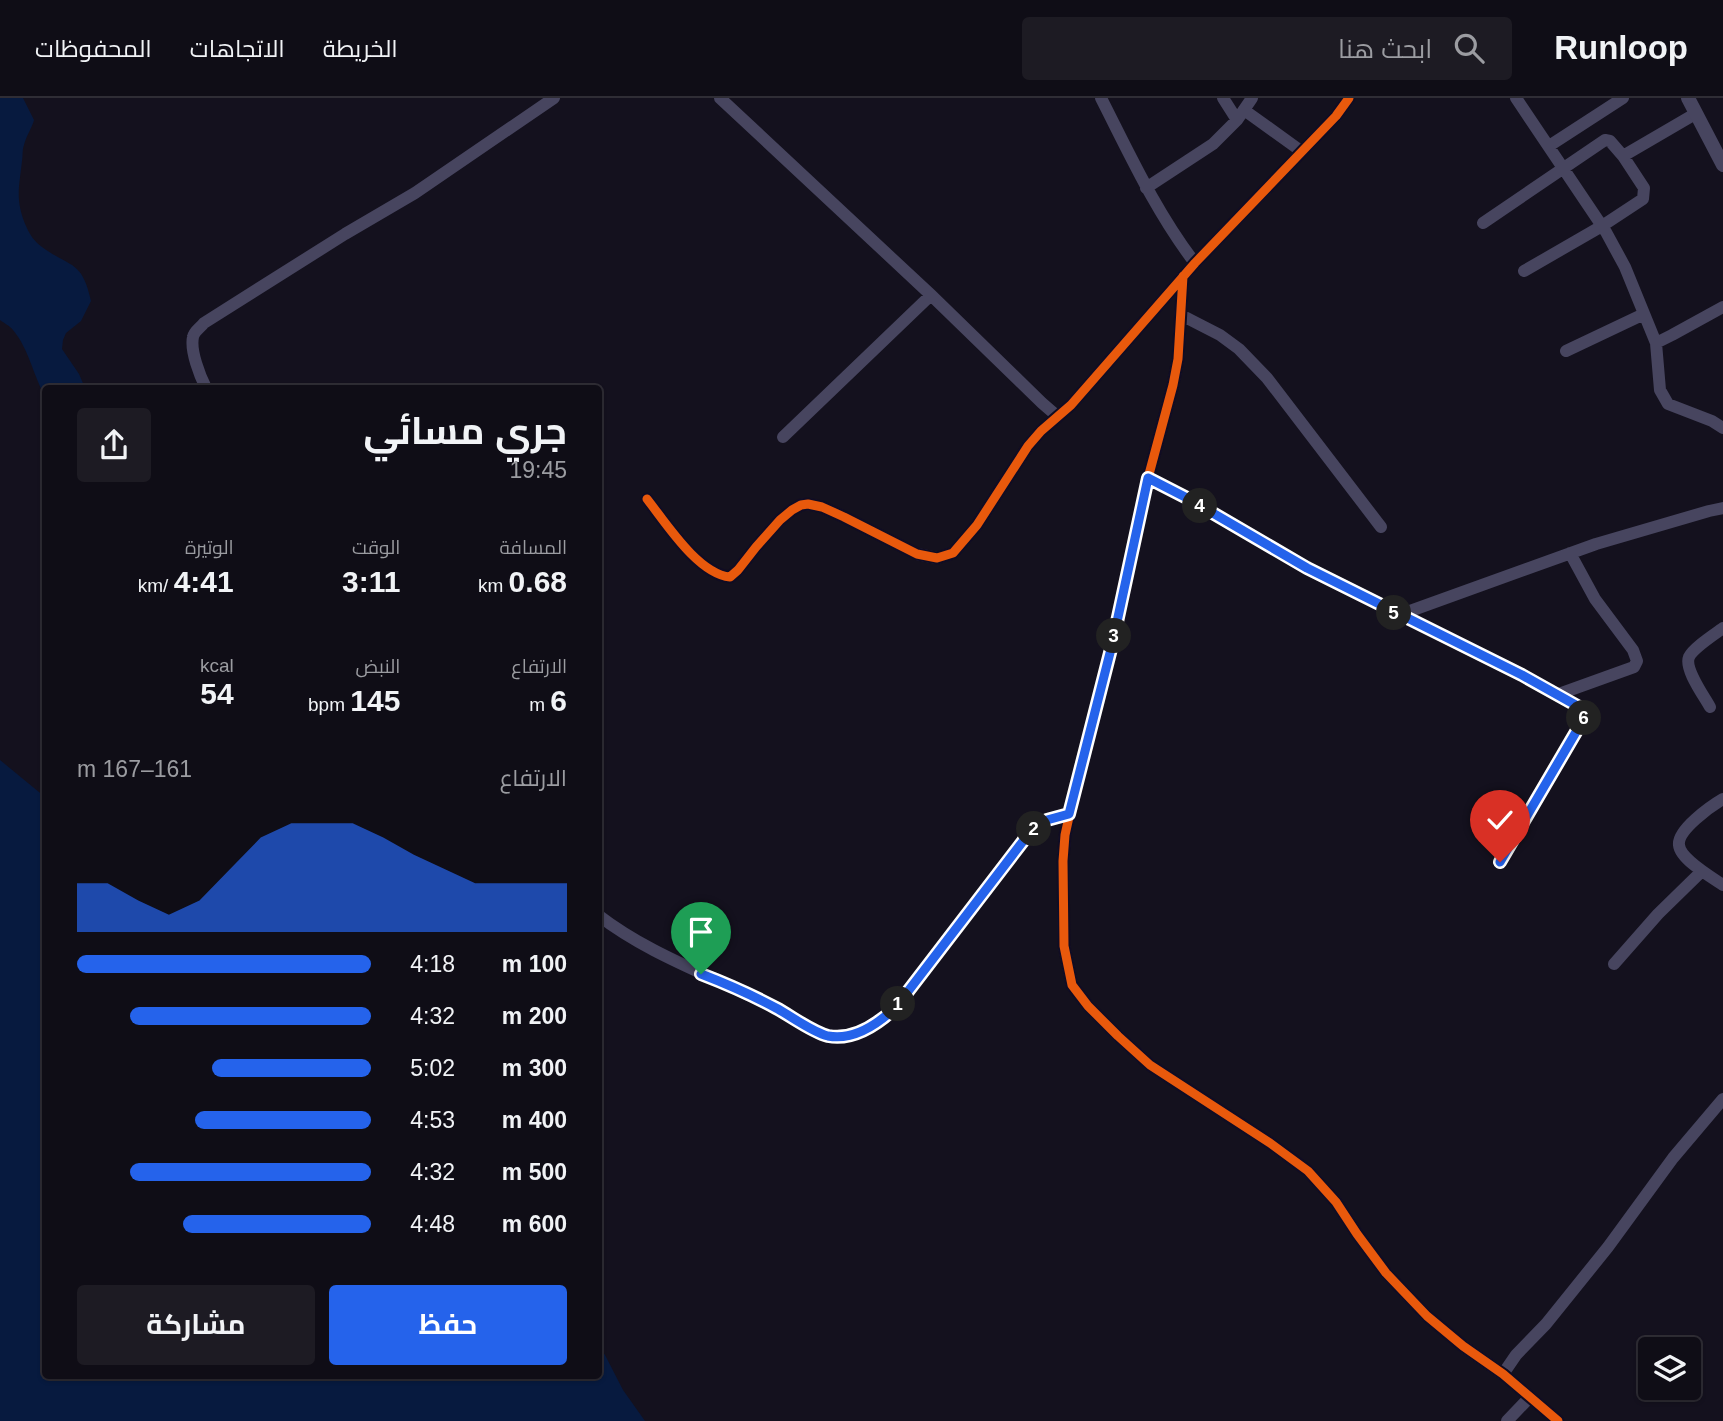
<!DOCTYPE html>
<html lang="ar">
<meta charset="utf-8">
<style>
:root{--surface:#0f0d16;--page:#1d1b23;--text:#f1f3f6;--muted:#9b9ca1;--line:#2f2d35;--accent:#2563eb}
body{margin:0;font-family:Helvetica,Cairo,sans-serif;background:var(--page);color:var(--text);direction:rtl;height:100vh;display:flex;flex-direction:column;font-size:26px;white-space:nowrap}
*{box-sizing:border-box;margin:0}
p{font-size:23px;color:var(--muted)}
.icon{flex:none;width:38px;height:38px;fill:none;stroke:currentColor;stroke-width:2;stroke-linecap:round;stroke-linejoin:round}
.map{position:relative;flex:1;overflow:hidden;direction:ltr}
.details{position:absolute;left:42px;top:287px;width:560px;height:994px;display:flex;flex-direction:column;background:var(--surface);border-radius:7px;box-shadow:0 2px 5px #0004,0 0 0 2px var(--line);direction:rtl}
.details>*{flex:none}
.buttons{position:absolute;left:1638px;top:1239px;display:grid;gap:14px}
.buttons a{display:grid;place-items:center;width:63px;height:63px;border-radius:7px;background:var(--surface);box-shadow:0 2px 5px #0004,0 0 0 2px var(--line);font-size:35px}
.pin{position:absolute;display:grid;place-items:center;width:60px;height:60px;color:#fff;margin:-72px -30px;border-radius:50% 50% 50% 0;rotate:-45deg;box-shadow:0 0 7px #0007}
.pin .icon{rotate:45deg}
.km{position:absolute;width:35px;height:35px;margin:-18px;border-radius:50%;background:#222;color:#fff;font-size:19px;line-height:35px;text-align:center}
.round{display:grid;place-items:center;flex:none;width:74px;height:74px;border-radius:7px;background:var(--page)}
.headline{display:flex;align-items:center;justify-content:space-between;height:119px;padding:0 35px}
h1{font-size:38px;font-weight:700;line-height:52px}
.metrics{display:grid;grid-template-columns:repeat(3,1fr);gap:10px;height:119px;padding:7px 35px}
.metrics div{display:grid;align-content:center}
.metrics b{font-size:30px;font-weight:700}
.metrics small{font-size:19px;font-weight:400}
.metrics p{font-size:19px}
.chart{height:196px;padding:14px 35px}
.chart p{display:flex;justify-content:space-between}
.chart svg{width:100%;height:126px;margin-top:7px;fill:var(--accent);opacity:.7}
.primary-button{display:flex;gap:14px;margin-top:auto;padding:14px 35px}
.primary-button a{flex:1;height:80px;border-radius:7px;background:var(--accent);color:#fff;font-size:28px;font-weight:700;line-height:80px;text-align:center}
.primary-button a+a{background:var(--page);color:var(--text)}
ul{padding:0 35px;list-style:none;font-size:23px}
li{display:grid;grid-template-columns:112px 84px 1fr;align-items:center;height:52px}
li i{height:18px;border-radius:9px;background:var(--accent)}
header{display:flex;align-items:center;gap:42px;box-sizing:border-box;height:98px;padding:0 35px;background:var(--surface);border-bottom:2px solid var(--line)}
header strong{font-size:33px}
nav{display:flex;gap:38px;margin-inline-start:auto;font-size:24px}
.search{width:490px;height:63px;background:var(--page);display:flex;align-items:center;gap:18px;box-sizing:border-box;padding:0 24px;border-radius:7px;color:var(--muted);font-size:26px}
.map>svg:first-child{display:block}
</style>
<header>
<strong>Runloop</strong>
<div class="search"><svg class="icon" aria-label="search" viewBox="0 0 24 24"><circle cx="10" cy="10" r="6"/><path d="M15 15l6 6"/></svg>ابحث هنا</div>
<nav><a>الخريطة</a><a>الاتجاهات</a><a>المحفوظات</a></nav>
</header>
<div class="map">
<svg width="1723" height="1323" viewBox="0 0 1723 1323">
<rect width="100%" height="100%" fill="#14111e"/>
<path fill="#071a3f" d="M0,0H23L34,22C32,30 26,38 24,47C22,52 23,58 22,63C19,90 15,102 26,128C30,137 34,143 42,149C71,170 82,162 91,203L81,223L66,235L63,242L62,251L79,276L85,290H46L45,298C33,277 29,251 13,232C10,228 4,225 0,222Z
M0,662L45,699L46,1278H598L599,1249L605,1257L623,1292L645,1323H0Z"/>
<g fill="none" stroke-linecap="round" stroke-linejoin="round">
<path stroke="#47455f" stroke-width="12" d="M720,0L931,197L1042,305L1057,318
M1101,0C1130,57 1156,114 1195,165
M1223,0L1237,22
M1516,0L1606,134L1625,169L1656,245L1672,237L1723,209
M1244,12L1301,53
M1549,48L1623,0
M1623,58L1695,16
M1146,90L1213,46L1237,22L1252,0
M1483,125L1605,42L1610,43L1623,58L1644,90L1643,101L1602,128L1524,173
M1183,178L1178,261L1173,287L1148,380L1112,547L1075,692L1065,737L1063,763L1064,848L1072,887L1088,908L1118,938L1150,967L1270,1045L1308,1073L1336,1104L1357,1136L1386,1175L1427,1218L1463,1248L1503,1276L1558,1323
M1181,217L1220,237L1239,251L1267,280L1381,429
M1656,245L1660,292L1668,306L1712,323L1723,330
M1566,253L1644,216
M206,290C200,278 190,253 193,239C194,233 200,230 204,225L345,136L415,95L554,0
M783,339L931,197
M1148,380L1187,400L1307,470L1522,577L1581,610L1585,617L1583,623L1500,764
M647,401C666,425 698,476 730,479L738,472L756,449L780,422L792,412L801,407L808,406L822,409L844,419L917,456L937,460L953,455L977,427L1028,348L1041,333L1071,307L1195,165L1336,18L1349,0
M1399,517L1596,446L1709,413L1723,410
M1559,596L1634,569L1637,563L1633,552L1595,501L1570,455
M1710,609C1704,598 1684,571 1689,559C1693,550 1715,536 1723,530
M1723,701C1711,708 1677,732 1679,747C1680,761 1711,779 1723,787
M598,817C651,858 714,878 773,909C791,918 816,938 835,938C859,939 879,925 896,909L1027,738L1047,722L1069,716
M1614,866L1658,816L1702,773
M1503,1276L1516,1257L1546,1226L1608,1149L1673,1060L1723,1001
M1507,1323L1529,1300"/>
<path stroke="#47455f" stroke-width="14" d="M1688,0L1723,67"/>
<g stroke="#100c23" stroke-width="13">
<path id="cycleway" d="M1183,178L1178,261L1173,287L1148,380L1112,547L1075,692L1065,737L1063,763L1064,848L1072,887L1088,908L1118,938L1150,967L1270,1045L1308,1073L1336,1104L1357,1136L1386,1175L1427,1218L1463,1248L1503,1276L1558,1323
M647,401C666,425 698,476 730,479L738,472L756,449L780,422L792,412L801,407L808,406L822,409L844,419L917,456L937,460L953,455L977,427L1028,348L1041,333L1071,307L1195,165L1336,18L1349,0"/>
</g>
<use href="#cycleway" stroke="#e8590c" stroke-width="9"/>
</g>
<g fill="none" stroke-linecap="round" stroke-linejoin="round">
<g stroke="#fff" stroke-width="14">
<path id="route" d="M701,876C727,886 752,897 776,910C791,918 812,934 828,938C854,943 878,926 896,909L1027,738L1047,722L1069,716L1112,547L1148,380L1187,400L1307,470L1522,577L1581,610L1585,617L1583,622L1500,764"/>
</g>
<use href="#route" stroke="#2563eb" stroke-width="9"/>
</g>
</svg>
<div class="buttons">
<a><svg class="icon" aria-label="layers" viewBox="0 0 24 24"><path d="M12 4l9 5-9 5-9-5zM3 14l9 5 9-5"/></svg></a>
</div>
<div class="pin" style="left:701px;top:876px;background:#1e9e55"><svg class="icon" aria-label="arrive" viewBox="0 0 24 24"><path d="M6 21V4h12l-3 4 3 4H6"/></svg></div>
<div class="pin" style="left:1500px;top:764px;background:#d93025"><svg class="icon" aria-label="check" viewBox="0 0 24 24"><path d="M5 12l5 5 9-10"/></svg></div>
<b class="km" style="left:898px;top:906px">1</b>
<b class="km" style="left:1034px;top:731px">2</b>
<b class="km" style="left:1114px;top:538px">3</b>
<b class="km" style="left:1200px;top:408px">4</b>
<b class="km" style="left:1394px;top:515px">5</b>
<b class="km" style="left:1584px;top:620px">6</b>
<section class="details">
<div class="headline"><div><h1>جري مسائي</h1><p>19:45</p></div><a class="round"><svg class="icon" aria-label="share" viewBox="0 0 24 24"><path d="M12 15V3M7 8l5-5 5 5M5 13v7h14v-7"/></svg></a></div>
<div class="metrics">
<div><p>المسافة</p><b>0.68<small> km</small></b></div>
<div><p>الوقت</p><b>3:11</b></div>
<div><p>الوتيرة</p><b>4:41<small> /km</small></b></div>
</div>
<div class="metrics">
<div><p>الارتفاع</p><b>6<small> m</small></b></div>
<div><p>النبض</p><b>145<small> bpm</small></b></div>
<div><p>kcal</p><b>54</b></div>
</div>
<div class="chart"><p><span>الارتفاع</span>161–167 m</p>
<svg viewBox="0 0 160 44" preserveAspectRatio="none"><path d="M0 44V27L10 27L20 33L30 38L40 33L50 22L60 11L70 6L80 6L90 6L100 11L110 17L120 22L130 27L140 27L150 27L160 27V44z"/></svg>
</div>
<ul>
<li><b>100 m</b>4:18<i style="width:100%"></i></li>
<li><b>200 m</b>4:32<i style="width:82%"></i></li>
<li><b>300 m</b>5:02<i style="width:54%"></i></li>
<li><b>400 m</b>4:53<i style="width:60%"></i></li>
<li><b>500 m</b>4:32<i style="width:82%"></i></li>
<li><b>600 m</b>4:48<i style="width:64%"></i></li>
</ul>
<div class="primary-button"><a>حفظ</a><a>مشاركة</a></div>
</section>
</div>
